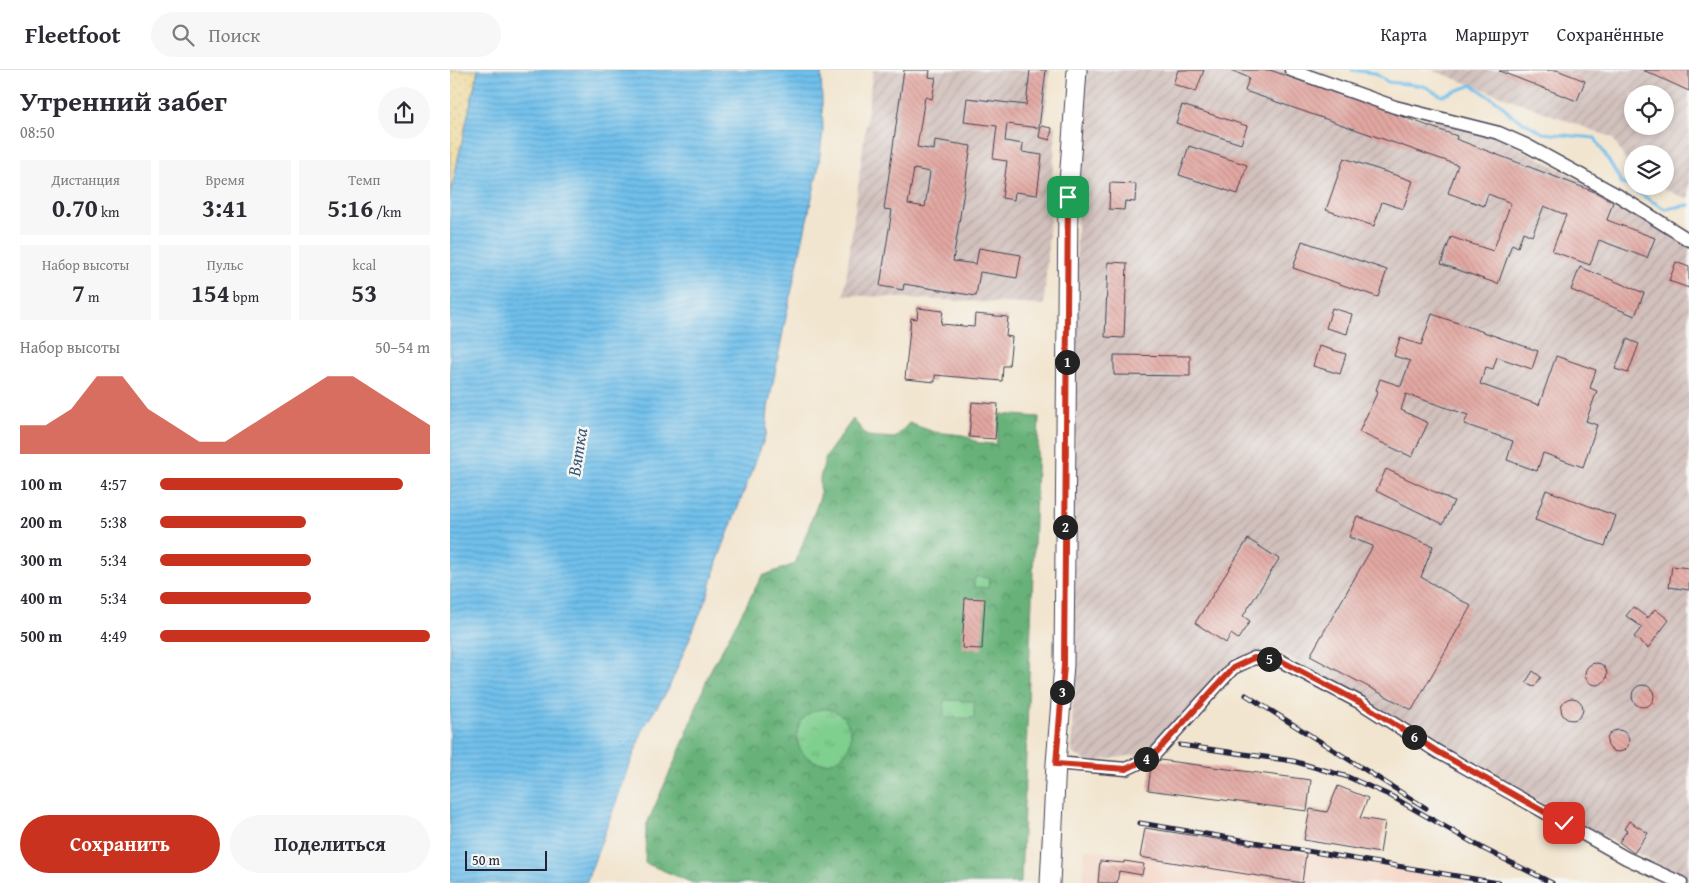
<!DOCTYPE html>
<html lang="ru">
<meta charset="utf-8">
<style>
:root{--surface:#fff;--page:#f7f7f7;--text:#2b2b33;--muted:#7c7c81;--line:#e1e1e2;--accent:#c8321e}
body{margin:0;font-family:"Gentium Book Plus",serif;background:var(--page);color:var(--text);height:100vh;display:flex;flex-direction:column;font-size:19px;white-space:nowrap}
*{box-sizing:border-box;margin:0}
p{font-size:16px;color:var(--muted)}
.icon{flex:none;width:28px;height:28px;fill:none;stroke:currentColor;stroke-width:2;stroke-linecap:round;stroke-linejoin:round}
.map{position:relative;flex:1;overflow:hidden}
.sheet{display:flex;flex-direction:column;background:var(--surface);width:450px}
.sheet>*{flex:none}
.buttons{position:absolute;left:1174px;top:15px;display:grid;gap:10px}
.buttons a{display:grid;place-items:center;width:50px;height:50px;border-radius:50%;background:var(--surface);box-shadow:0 2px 8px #0003;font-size:25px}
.scale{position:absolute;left:15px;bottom:12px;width:82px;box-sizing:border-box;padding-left:5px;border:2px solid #22223b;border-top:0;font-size:14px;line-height:18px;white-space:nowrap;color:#22223b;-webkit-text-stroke:4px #f6f6f2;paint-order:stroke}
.pin{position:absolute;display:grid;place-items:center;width:42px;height:42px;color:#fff;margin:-21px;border-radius:10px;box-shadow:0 2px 8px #0006}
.km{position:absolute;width:25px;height:25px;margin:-12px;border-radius:50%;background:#222;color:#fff;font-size:14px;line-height:25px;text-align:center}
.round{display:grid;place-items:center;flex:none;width:52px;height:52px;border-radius:26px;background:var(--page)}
.summary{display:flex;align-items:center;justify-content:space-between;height:85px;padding:0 20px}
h1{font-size:28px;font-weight:700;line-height:38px}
.metrics{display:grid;grid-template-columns:repeat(3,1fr);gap:8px;height:85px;padding:5px 20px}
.metrics div{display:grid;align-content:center;border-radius:0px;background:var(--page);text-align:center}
.metrics b{font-size:25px;font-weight:700}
.metrics small{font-size:14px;font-weight:400}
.metrics p{font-size:14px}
.chart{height:140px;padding:10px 20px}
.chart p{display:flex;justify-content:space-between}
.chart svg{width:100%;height:90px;margin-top:5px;fill:var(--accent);opacity:.7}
.action{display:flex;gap:10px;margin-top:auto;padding:10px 20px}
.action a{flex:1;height:58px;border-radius:30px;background:var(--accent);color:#fff;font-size:20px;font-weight:700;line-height:58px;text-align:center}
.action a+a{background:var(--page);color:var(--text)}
ul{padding:0 20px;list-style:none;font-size:16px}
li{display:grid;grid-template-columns:80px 60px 1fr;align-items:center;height:38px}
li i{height:12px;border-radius:6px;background:var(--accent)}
header{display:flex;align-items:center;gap:30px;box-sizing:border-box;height:70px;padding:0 25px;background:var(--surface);border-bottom:1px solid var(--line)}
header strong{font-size:24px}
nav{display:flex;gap:28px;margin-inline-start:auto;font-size:18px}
.search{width:350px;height:45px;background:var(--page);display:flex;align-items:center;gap:12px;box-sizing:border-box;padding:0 18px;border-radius:28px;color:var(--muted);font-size:19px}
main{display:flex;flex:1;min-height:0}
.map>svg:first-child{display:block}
</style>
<header>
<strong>Fleetfoot</strong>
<div class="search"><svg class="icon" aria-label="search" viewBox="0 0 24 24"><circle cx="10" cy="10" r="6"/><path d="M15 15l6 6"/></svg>Поиск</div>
<nav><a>Карта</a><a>Маршрут</a><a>Сохранённые</a></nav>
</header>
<main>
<section class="sheet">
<div class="summary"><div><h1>Утренний забег</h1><p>08:50</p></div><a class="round"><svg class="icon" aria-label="share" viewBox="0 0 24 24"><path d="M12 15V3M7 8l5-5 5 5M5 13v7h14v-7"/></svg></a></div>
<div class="metrics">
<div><p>Дистанция</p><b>0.70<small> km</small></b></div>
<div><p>Время</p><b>3:41</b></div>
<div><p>Темп</p><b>5:16<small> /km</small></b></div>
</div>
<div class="metrics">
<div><p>Набор высоты</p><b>7<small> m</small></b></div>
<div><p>Пульс</p><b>154<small> bpm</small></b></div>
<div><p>kcal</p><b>53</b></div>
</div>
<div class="chart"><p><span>Набор высоты</span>50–54 m</p>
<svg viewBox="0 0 160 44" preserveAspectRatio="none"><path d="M0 44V30L10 30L20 22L30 6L40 6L50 22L60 30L70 38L80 38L90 30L100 22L110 14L120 6L130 6L140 14L150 22L160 30V44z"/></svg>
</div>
<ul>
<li><b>100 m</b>4:57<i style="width:90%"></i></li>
<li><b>200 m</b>5:38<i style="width:54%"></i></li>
<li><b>300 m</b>5:34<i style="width:56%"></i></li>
<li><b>400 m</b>5:34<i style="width:56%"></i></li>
<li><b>500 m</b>4:49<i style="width:100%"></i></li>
</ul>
<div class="action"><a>Сохранить</a><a>Поделиться</a></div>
</section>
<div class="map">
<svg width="1239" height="813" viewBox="0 0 1239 813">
<defs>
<pattern id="industrial-furrows" width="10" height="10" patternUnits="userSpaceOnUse" patternTransform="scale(1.25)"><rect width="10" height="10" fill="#d1c0bc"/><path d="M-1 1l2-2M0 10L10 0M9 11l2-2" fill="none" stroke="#b3a5a2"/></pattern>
<pattern id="forest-crowns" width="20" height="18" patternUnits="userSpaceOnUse" patternTransform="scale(1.25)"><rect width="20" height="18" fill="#67b279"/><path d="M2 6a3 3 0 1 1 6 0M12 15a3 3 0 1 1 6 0" fill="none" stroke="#549064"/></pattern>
<pattern id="sand-dots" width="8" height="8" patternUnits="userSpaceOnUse" patternTransform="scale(1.25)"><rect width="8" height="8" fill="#eeda9e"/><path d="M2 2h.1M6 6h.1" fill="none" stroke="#ccbb89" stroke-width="1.8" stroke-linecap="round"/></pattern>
<pattern id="park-tufts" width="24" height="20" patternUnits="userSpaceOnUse" patternTransform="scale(1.25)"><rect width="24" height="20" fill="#7fcf8e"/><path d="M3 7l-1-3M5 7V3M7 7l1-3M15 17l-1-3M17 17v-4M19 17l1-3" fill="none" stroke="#6db17b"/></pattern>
<pattern id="water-rules" width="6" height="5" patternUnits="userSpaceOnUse" patternTransform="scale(1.25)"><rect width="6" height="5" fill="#70c0ec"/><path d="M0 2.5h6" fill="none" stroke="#5c9cc0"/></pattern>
<pattern id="building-back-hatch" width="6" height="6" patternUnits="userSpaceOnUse" patternTransform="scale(1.25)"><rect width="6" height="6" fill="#e2a7a1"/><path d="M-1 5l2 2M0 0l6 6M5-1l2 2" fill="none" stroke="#c28f8c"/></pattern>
</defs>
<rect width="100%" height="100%" fill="#f6f6f2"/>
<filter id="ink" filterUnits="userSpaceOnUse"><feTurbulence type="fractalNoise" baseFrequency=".02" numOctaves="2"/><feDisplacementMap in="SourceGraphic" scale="10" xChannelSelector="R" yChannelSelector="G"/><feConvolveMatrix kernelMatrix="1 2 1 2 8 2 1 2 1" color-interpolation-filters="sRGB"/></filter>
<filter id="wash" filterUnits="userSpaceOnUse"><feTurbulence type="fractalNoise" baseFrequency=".0096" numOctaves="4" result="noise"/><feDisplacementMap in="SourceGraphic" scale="20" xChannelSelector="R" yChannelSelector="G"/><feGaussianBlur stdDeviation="1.12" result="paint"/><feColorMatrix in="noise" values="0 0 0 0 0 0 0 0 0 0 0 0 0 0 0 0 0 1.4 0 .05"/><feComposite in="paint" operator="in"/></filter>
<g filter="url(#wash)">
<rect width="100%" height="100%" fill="#f2e5cf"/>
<path fill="#f5d3c1" d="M695,758L856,783L1027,813H633L635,779L690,787Z"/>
<path fill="url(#industrial-furrows)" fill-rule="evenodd" d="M423,0H600L594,54L606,57L594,235L394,225Z
M635,0H831L958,47L1006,53L1051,68L1148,120L1239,175V810L1050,712L993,675L825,580L788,589L693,684L638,692L622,683L627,153Z
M982,0H1239V130L1208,116H1215V84H1182V102L1163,68ZM1182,24H1215V56H1182Z"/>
<path fill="url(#forest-crowns)" stroke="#446a5a" d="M550,344L589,347L571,813H243L195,793L196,756L235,668L259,603L312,506L345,494L370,427V408L376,386L403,349L417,366L445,368L459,353L484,362L513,365L529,373L546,374Z"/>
<path fill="url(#sand-dots)" stroke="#887e6c" d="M0,0H28L0,125Z"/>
<path fill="url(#park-tufts)" stroke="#507864" d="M525,507L539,508L538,518L524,517Z
M494,630L524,631V648H494Z
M347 666a27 27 0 1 1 54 0a27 27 0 1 1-54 0Z"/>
<path fill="url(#water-rules)" stroke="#497194" d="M28,0H371L373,61L368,100L337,242L318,338L316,364L267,492L259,522L218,620L194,657L136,813H0V125Z"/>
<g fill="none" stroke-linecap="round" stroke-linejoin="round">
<path stroke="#70c0ec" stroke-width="3" d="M902,0L924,3L938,12L974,16L992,26L1022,15L1051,34L1061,45L1093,63L1145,68L1172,113L1215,139L1239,135"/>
</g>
<g id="blocks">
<path fill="url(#building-back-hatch)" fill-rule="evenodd" d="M454,0H480L479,7L486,8L482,29L475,27L467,77L484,80L485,70L521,76L503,191L526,194L529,178L571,185L567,208L530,202L526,226L454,214L453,220L430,216L442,140L434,139ZM464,99L480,102L475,137L458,134Z
M580,0H596L589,58L557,54L555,71L573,74L572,82L592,85L587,125L565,122L564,130L552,128L557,91L543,89L547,56L514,52L517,28L576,35Z
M728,0H754L746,22L723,14Z
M781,0H820L1007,66L1006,69L1145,122L1163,132L1157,150L1205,168L1197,188L1149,170L1140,195L1102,181L1116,145L1094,136L1082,166L1073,162L1068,177L1062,174L1048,214L991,194L1001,167L1043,181L1061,133L1038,124L1034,136L998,123L1008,95L795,21L799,8Z
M1107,0L1135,11L1127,31L1049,1Z
M1193,0H1239V21Z
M732,35L797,56L791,74L726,53Z
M591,56L602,58L600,70L589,67Z
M739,76L797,95L788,124L729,105Z
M894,88L963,111L953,139L932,132L924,156L876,140Z
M660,113L686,114L685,132L675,131L674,140L659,139Z
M852,171L937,200L928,227L843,198Z
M658,192L677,193L674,268L655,267Z
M1226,192L1239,197V218L1219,211Z
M1130,197L1194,223L1185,246L1121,220Z
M468,238L493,241L491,254L524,257L525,244L558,247L556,266L562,267L559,296H553L552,311L485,305V312L455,309L461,248L467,249Z
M882,238L902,244L897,264L876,258Z
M982,244L1088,281L1082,299L1047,287L1043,299L1036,297L1030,314L1089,335L1106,286L1146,300L1140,318L1147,321L1136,351L1147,355L1133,397L1093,383L1087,401L1057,390L1063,371L1014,354L1018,345L956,324L951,340L978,353L962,387L909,362L928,321L926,320L930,309L951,316L960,291L944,286L950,268L971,275Z
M1177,269L1189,274L1178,303L1165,299Z
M869,276L896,284L890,304L863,296Z
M664,285L740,286V306L664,305Z
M522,332L548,334L545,369L519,367Z
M936,399L1004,431L993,454L926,421Z
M1096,420L1166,446L1155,476L1085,450Z
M907,446L983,476L971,507L1021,536L962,640L860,586L923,476L899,467Z
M798,469L829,489L793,546L800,551L788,569L781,564L776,573L745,553Z
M1222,496L1239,498V520L1219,517Z
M515,528L535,529L532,579L512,578Z
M1183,537L1198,548L1205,539L1219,550L1198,578L1184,567L1192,557L1176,546Z
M1135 604a11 11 0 1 1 22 0a11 11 0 1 1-22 0Z
M1083,601L1091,607L1084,617L1076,612Z
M1182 626a11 11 0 1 1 22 0a11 11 0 1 1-22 0Z
M1111 639a11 11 0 1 1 22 0a11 11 0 1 1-22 0Z
M1157 671a11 11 0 1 1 22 0a11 11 0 1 1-22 0Z
M710,690L861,710L857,741L698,720L701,696Z
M888,716L918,728L910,748L935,752L930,783L854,770L860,739L877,742Z
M1179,751L1198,763L1184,783L1169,772L1177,761L1174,759Z
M695,758L856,783L852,813L690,787Z
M650,791L674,793V791L694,794L692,805L669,801L667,813H648Z"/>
</g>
</g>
<g filter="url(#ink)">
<use href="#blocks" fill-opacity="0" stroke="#413f51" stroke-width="1"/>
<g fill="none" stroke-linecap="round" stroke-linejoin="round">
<g stroke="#413f51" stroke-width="15">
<path id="minor" d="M841,0L945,37L1049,63L1076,75L1169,126L1239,170
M606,693L676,699L703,686L783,598L804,588L831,591L911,633L988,682L1176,788L1231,813"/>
</g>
<g stroke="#413f51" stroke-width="21">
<path id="secondary" d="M600,813L606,693L614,595L618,127L627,0"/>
</g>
<use href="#minor" stroke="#fff" stroke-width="12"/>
<use href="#secondary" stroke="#fff" stroke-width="19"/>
<g stroke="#22223b" stroke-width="5">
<path id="rail" d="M796,625L976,738
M730,675L843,691L898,707L941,726L1034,779L1102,813
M690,753L1049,813"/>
</g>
<use href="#rail" stroke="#f6f6f2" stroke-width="3" stroke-dasharray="9" stroke-linecap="butt"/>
</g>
</g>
<g fill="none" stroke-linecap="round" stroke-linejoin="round" filter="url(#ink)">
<g stroke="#fff" stroke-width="10">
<path id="route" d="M618,127L614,595L606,694L676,699L703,686L783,598L804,588L831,591L911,633L988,682L1114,753"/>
</g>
<use href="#route" stroke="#c8321e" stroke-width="6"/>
</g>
<g text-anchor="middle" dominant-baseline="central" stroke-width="5" stroke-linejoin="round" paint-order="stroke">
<g font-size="18" font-style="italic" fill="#3d5979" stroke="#f6f6f2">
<text transform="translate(127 382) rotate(-81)">Вятка</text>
</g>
</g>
</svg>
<div class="buttons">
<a><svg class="icon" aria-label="locate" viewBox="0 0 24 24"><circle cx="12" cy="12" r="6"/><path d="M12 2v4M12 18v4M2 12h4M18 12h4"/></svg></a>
<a><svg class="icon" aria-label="layers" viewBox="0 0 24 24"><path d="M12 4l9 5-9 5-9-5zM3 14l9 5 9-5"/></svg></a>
</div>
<div class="scale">50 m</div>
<div class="pin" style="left:618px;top:127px;background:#1e9e55"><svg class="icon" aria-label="arrive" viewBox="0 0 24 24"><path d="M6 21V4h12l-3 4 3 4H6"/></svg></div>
<div class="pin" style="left:1114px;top:753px;background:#d93025"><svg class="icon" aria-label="check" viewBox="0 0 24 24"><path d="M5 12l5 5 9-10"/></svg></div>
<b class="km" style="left:617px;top:292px">1</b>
<b class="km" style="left:615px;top:457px">2</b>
<b class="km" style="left:612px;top:622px">3</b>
<b class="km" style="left:696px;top:689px">4</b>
<b class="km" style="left:819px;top:589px">5</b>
<b class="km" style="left:964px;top:667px">6</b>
</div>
</main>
